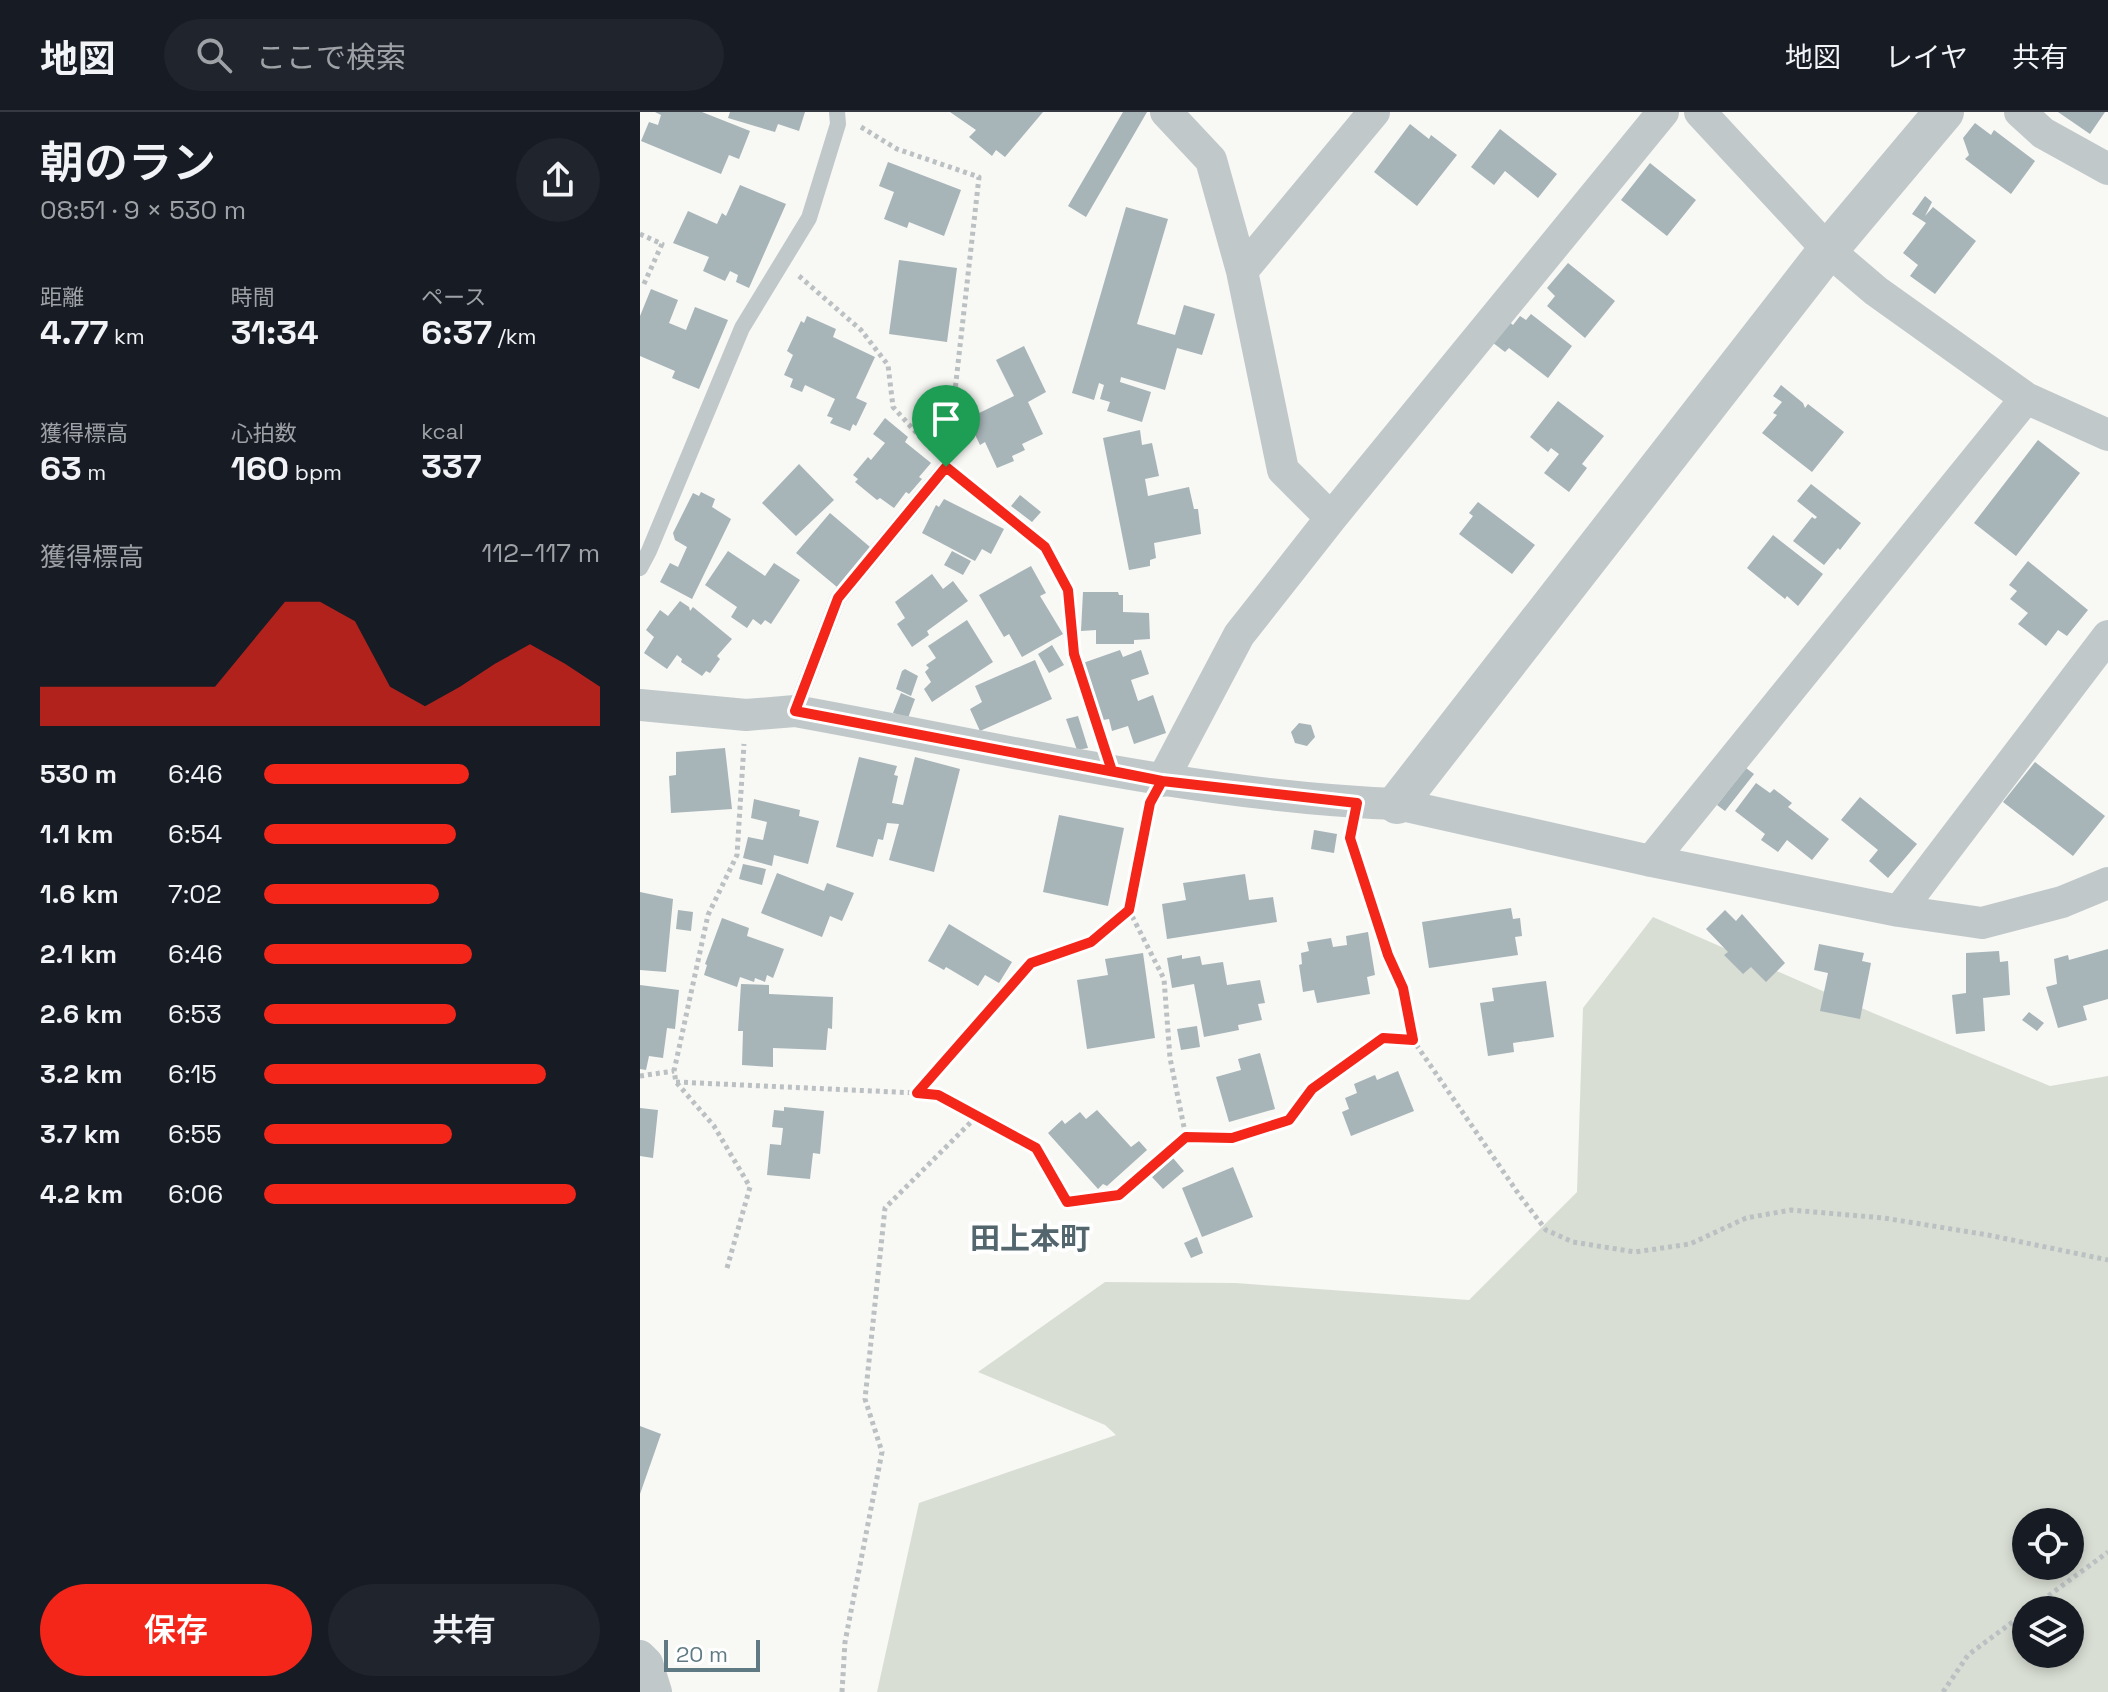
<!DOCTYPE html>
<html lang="ja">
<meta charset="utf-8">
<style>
:root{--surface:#171b24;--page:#20242c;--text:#f1f3f6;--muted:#9ea1a6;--line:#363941;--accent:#f42619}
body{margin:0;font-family:"Space Grotesk","Noto Sans JP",sans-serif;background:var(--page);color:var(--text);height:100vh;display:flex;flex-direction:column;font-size:30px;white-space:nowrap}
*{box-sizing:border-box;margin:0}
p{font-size:26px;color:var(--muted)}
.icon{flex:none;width:44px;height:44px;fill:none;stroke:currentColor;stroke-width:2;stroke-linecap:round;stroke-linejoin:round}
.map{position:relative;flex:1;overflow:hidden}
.details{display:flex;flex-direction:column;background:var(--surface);width:640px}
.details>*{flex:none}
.controls{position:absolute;left:1372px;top:1396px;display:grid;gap:16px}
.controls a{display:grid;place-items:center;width:72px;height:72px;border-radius:50%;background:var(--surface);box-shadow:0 4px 12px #0003;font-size:40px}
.scale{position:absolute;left:24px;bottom:20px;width:96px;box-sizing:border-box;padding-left:8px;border:4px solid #607a83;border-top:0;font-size:22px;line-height:28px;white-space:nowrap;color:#607a83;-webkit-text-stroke:6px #fff;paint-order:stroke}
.pin{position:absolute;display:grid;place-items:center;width:68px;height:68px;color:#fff;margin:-82px -34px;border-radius:50% 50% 50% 0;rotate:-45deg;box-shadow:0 0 8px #0007}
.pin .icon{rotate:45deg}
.round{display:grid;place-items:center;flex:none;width:84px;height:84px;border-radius:42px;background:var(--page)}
.summary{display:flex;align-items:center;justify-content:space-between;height:136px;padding:0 40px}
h1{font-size:44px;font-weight:600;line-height:60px}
.figures{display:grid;grid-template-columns:repeat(3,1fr);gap:12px;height:136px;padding:8px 40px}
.figures div{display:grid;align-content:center}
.figures b{font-size:34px;font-weight:600}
.figures small{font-size:22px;font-weight:400}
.figures p{font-size:22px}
.chart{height:224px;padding:16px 40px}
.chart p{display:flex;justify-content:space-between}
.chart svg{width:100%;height:144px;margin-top:8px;fill:var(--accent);opacity:.7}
.cta{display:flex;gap:16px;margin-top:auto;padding:16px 40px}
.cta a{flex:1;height:92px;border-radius:48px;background:var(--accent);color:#fff;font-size:32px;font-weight:600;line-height:92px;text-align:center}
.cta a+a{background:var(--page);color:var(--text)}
ul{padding:0 40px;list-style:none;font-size:26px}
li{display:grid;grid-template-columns:128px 96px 1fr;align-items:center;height:60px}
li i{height:20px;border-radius:10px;background:var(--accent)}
header{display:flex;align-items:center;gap:48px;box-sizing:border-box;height:112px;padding:0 40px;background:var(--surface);border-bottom:2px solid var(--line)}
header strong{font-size:38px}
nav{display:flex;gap:44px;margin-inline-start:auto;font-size:28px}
.search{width:560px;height:72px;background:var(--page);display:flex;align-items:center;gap:20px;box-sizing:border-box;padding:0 28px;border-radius:44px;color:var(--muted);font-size:30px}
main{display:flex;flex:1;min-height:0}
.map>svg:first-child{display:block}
</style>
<header>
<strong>地図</strong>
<div class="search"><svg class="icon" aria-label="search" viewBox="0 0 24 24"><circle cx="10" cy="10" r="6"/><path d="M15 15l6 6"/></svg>ここで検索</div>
<nav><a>地図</a><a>レイヤ</a><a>共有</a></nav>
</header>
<main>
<section class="details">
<div class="summary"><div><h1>朝のラン</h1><p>08:51 · 9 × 530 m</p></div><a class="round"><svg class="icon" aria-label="share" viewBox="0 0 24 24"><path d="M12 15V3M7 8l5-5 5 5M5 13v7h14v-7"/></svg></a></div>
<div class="figures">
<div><p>距離</p><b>4.77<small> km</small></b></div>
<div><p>時間</p><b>31:34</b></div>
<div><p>ペース</p><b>6:37<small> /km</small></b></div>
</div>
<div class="figures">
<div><p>獲得標高</p><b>63<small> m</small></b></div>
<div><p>心拍数</p><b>160<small> bpm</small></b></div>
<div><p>kcal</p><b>337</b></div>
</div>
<div class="chart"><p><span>獲得標高</span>112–117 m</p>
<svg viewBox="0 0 160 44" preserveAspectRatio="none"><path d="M0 44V32L10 32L20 32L30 32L40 32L50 32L60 19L70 6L80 6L90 12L100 32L110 38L120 32L130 25L140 19L150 25L160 32V44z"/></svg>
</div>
<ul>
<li><b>530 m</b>6:46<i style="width:61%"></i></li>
<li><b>1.1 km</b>6:54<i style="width:57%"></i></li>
<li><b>1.6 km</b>7:02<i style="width:52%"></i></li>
<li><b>2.1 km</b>6:46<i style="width:62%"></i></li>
<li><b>2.6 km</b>6:53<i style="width:57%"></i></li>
<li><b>3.2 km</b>6:15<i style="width:84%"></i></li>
<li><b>3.7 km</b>6:55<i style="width:56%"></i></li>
<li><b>4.2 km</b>6:06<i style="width:93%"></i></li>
</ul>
<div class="cta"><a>保存</a><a>共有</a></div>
</section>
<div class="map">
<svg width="1468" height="1580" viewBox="0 0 1468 1580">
<rect width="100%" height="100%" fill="#f8f8f5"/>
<path fill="#d9ded4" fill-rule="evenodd" d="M1013,805L1233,901L1410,974L1468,964V1580H237L279,1391L476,1323L465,1313L338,1260L465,1170L596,1171L829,1188L937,1080L943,896ZM1386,1410H1430V1454H1386ZM1386,1498H1430V1542H1386Z"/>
<path fill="#a7b4b8" d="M15,0H62L110,19L99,47L89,43L81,62L1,29L9,10L18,13L21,3Z
M90,0H165L159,19L138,12L135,20L88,6Z
M310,0H403L365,45L356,38L352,44L329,25L336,18Z
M483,0H507L446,105L428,94Z
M1418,0H1465L1450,22Z
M1335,11L1351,23L1354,18L1395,49L1371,82L1325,47L1329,43L1323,26Z
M770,12L789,27L791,23L817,43L777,94L734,60Z
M860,17L917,62L898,86L865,59L854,73L831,55Z
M248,50L321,78L304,124L269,110L267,116L244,107L254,80L239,74Z
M1010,51L1056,88L1027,124L981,88Z
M100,73L146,92L109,176L96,170L98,163L90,159L85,169L63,159L69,145L33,131L48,99L77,112L82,101L86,104Z
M1285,84L1292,90L1285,104L1293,95L1336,129L1295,182L1270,164L1278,153L1263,141L1286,111L1272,102Z
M486,95L528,107L497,212L535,223L544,193L575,202L562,243L537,236L525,278L481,265L480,270L511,280L502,310L467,299L470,290L460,287L464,273L459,271L454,288L432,281Z
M259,148L317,156L307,230L249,222Z
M928,151L975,189L945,226L907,194L915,184L907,176Z
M11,177L38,188L29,211L46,218L55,195L88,208L59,277L32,266L35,259L0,244V204Z
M891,202L932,234L908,266L869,236L865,240L844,224L861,203L873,213L880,204L886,208Z
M167,204L196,217L193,225L235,245L216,286L227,291L216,314L213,312L210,319L190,311L193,306L187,304L195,287L165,273L162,280L150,275L153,267L144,263L153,243L147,239L161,209L164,211Z
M384,234L406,280L388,290L403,322L382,332L385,338L372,344L374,349L357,356L345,330L340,333L329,310L333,309L331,305L374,284L356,248Z
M1141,273L1163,291L1165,296L1168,292L1204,320L1172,360L1122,321L1137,303L1133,301L1142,290L1133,284Z
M918,289L964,324L942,352L947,356L929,380L904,361L919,342L911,336L908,340L890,325Z
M245,306L268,325L265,330L291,351L279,365L282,367L269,382L266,380L254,396L240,386L237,388L215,370L218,367L213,363L228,345L231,348L245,331L233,322Z
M500,318L502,333L512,331L519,364L505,367L508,384L549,375L554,397H558L561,422L514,431L516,446L510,448V454L489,458L463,326Z
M1398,328L1440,361L1376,444L1334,411Z
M159,352L194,388L156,424L122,391Z
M1171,372L1221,411L1200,438L1198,436L1184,453L1153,429L1172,405L1175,407L1177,405L1157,389Z
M61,380L75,387L72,395L91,407L52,487L20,470L30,451L38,455L47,435L35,428L33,421L53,381L59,384Z
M380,383L401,400L392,410L371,394Z
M304,387L364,417L351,442L342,437L335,449L282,421L296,393L299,395Z
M838,390L895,433L872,462L819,422L833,404L829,401Z
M190,401L230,435L197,475L156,441Z
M1133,423L1183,462L1158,494L1147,484L1145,487L1107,456Z
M88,439L125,464L134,451L160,468L131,512L125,508L121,513L113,507L107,516L91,505L97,495L65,473Z
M312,439L331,449L323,463L304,453Z
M1388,449L1448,498L1427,524L1418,518L1406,534L1378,512L1388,501L1370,487L1377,479L1369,473Z
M391,454L406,481L400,484L423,522L382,545L369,522L364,525L339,483Z
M292,462L303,477L313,469L328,489L287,519L289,523L272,535L257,512L265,506L255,490Z
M443,480H478L479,483H483V500L509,501L510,527L494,528V532H456V518L441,519Z
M40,489L49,495L50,499L53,495L92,527L77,544L80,547L70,561L66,559L62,564L41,550L42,547L37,543L27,557L4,541L14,525L6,518L20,498L28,504Z
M327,508L353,550L292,590L284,577L291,570L285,560L289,556L286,553L296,546L288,534Z
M412,533L424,553L409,561L398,542Z
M480,538L483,545L501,538L509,562L491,568L498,589L513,583L526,621L494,632L488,614L472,619L469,607L463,608L443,551Z
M395,548L412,587L340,619L330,597L342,590L335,574Z
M265,557L278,564L271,584L256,577L262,559Z
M261,581L275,587L268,606L253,601Z
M438,604L448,636L437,638L426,607Z
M659,611L671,613L675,625L667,634L655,631L651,620Z
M85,636L92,697L31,701L29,664L36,663V640Z
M219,645L257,654L254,663L258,664L252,691L263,693L275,645L320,657L294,760L249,748L259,712L247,711L243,728L238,727L233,745L196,735Z
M1395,650L1465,704L1433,744L1363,690Z
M1106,656L1114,662L1085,699L1077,693Z
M1116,671L1130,681L1134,677L1152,691L1148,695L1189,727L1172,748L1147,728L1138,740L1121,728L1125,722L1095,699Z
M1220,685L1277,732L1248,766L1229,749L1238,738L1201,708Z
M114,687L160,698L159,704L179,709L168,752L134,743L132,754L103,746L108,725L123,728L127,710L111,706Z
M419,703L484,716L468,794L403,780Z
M674,718L697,722L694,741L671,737Z
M103,752L126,757L122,773L99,767Z
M137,761L184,779L187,771L214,781L202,809L190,804L182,825L121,801Z
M605,762L609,788L633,785L637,810L527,827L522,792L546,788L543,771Z
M0,780L33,787L26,860L0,858Z
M871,796L873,807L880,806L882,824L875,825L878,843L789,856L782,810Z
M38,798L53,800L51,819L36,817Z
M1085,798L1096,809L1102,802L1145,851L1126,870L1111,855L1103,862L1084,843L1088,840L1066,817Z
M82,806L109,816L107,824L144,837L133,866L127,863L125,870L115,866L114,870L100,865L97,875L64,863L67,853L65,852Z
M309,812L372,850L359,871L345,863L338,874L306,855L304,858L288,849Z
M728,820L735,863L727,865L730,882L677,891L674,878L663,880L659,853L662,852L661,841L669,839L667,830L691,826L693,835L707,833L706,824Z
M1179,832L1224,841L1222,849L1231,851L1220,907L1180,899L1188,861L1174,858Z
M1468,837V887L1443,894L1447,908L1418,916L1406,875L1417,872L1414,847L1428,843L1429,848Z
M1359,839L1360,850L1368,849L1370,883L1343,886L1345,919L1316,922L1312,883L1326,881V841Z
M503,841L515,926L447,937L437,868L468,863L465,847Z
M542,843V847L560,844L562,853L583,850L587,873L620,868L625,891L618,892L622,908L598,913L599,918L564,925L554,872L532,876L527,846Z
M906,869L914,925L873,931L874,940L848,944L840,891L854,889L852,876Z
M101,872L129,873V882L193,885L192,917L188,916L186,938L133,936V955L102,953L103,919H98Z
M0,873L39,878L35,917L27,916L23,946L9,944L6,958L0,957Z
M1389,900L1404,911L1397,919L1382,908Z
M557,914L560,935L541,938L537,917Z
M620,941L635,997L589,1010L576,965L601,958L598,947Z
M758,959L774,999L711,1024L702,1000L709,997L705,986L717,981L714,972L735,963L737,968Z
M144,995L184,999L180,1042L173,1041L170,1067L127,1063L130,1032L141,1033L143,1016L132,1015L134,998L144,999Z
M0,996L18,998L13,1046L0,1044Z
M457,998L491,1035L499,1029L507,1038L467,1074L463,1072L458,1077L408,1021L422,1008L425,1012L440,1000L446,1007Z
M533,1046L544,1059L523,1077L512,1065Z
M593,1055L613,1105L562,1125L542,1076Z
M557,1125L563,1141L551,1146L544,1131Z
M0,1314L21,1322L0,1382Z"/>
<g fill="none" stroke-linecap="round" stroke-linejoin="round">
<path stroke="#bbc0c2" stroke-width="5" stroke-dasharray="4 4" stroke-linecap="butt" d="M221,15L257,37L339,65L309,332
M0,122L22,132L3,174
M159,164L221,218L248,253L253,295L291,337
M323,368L405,435L428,478L434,542L460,625
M509,695L489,798L524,867L530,946L546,1025L592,1026L649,1008L672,977L743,926L773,928
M711,720L710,726L748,843L763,876L773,928L880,1084L906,1118L933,1130L995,1140L1050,1132L1106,1106L1151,1098L1244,1106L1348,1123L1468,1148
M0,964L34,959
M36,970L277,981L391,851L451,830L489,798
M277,981L298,983L396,1036L427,1090L479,1083L546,1025
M87,1156L110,1075L74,1014L36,970L34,959L68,803L97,743L104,632
M1389,1498L1468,1440
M202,1580L205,1530L242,1340L225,1287L245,1096L337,1004
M1303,1580L1328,1543L1386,1500"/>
<path stroke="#c0c8ca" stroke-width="16" d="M0,456L9,439L102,216L169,106L198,12L197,0
M155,599L198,486L306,355"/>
<path stroke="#c0c8ca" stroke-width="32" d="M526,0L571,48L602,159L643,358L691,406
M1060,0L1188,138L1236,179L1386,286L1468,323
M1380,0L1403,21L1468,57
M602,159L734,0
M0,593L106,603L155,599C355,635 554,684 757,692L1011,749L1259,799L1342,811L1422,790L1468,771
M522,669L599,523L691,406L1023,0
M1011,749L1386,286
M1259,799L1468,524
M0,1544L7,1551L16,1580"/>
<path stroke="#c0c8ca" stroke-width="40" d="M757,692L1188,138L1304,0"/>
</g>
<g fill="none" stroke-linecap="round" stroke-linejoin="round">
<g stroke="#fff" stroke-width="16">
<path id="route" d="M306,355L405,435L428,478L434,542L472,659L522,669L510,691L489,798L451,830L391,851L277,981L298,983L396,1036L427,1090L479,1083L546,1025L592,1026L649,1008L672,977L743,926L773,928L763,876L748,843L710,726L717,691L522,669L155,599L198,486L306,355"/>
</g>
<use href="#route" stroke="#f42619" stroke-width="10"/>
</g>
<g text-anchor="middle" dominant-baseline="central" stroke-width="8" stroke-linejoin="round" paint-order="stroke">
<g font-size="30" font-weight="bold" fill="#53666d" stroke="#fff">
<text x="390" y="1126">田上本町</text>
</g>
</g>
</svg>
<div class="controls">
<a><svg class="icon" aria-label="locate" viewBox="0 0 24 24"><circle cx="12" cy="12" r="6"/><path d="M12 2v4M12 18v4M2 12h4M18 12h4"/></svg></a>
<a><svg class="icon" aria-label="layers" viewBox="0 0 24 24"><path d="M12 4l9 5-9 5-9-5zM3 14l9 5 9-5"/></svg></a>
</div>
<div class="scale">20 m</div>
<div class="pin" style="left:306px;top:355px;background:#1e9e55"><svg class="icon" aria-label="arrive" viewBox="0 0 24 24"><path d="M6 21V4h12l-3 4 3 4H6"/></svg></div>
</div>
</main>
